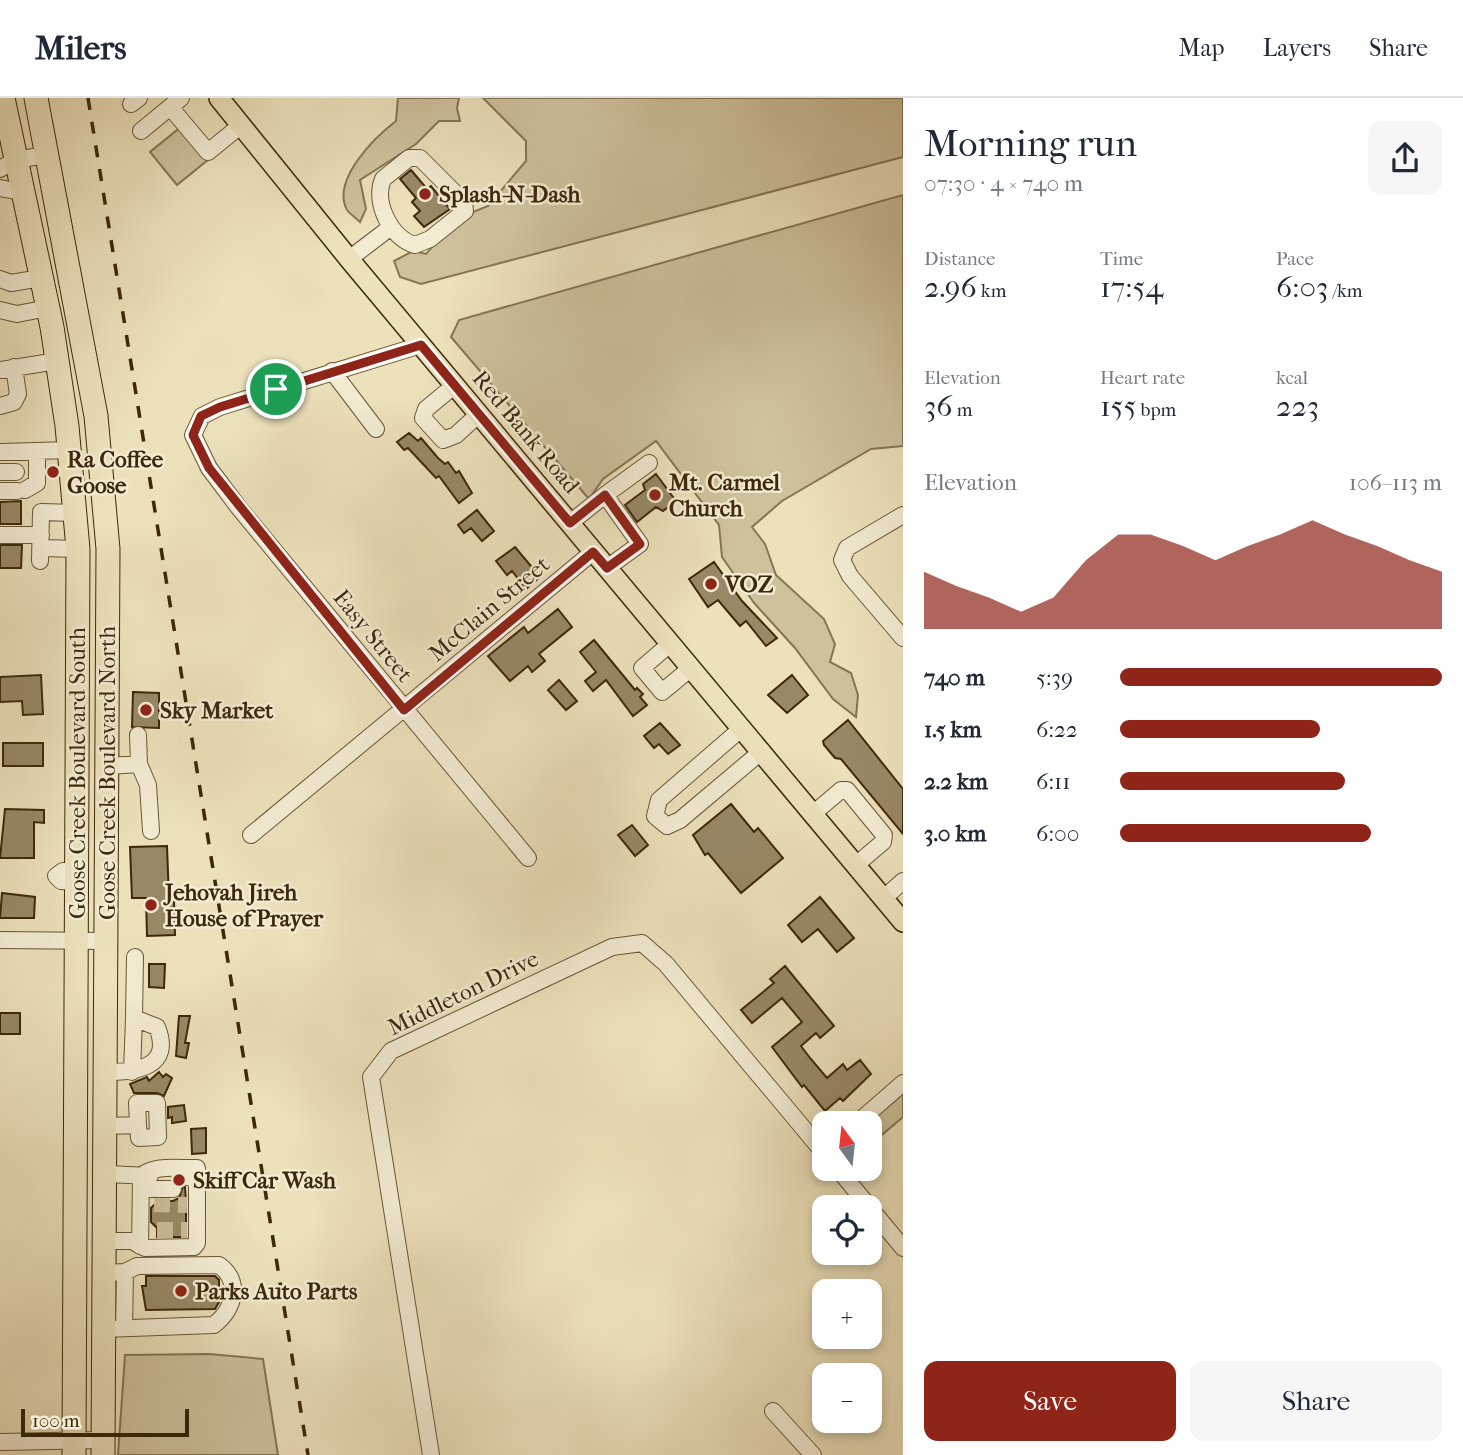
<!DOCTYPE html>
<meta charset="utf-8">
<style>
:root{--surface:#fff;--page:#f6f6f7;--text:#1f2937;--muted:#747a83;--line:#e0e1e3;--accent:#8f2418}
body{margin:0;font-family:"IM FELL French Canon",serif;background:var(--page);color:var(--text);height:100vh;display:flex;flex-direction:column;font-size:26px;white-space:nowrap}
*{box-sizing:border-box;margin:0}
p{font-size:23px;color:var(--muted)}
.icon{flex:none;width:38px;height:38px;fill:none;stroke:currentColor;stroke-width:2;stroke-linecap:round;stroke-linejoin:round}
.map{position:relative;flex:1;overflow:hidden}
.panel{display:flex;flex-direction:column;background:var(--surface);width:560px}
.panel>*{flex:none}
.needle{width:46px;rotate:345deg}
.fabs{position:absolute;left:812px;top:1013px;display:grid;gap:14px}
.fabs a{display:grid;place-items:center;width:70px;height:70px;border-radius:14px;background:var(--surface);box-shadow:0 4px 10px #0003;font-size:35px}
.scale{position:absolute;left:21px;bottom:18px;width:168px;box-sizing:border-box;padding-left:7px;border:4px solid #3e280a;border-top:0;font-size:19px;line-height:24px;white-space:nowrap;color:#3e280a;-webkit-text-stroke:5px #f3ecd3;paint-order:stroke}
.pin{position:absolute;display:grid;place-items:center;width:60px;height:60px;color:#fff;margin:-30px;border:4px solid #fff;border-radius:50%;box-shadow:0 2px 7px #0007}
.round{display:grid;place-items:center;flex:none;width:74px;height:74px;border-radius:14px;background:var(--page)}
.headline{display:flex;align-items:center;justify-content:space-between;height:119px;padding:0 21px}
h1{font-size:38px;font-weight:600;line-height:52px}
.figures{display:grid;grid-template-columns:repeat(3,1fr);gap:10px;height:119px;padding:7px 21px}
.figures div{display:grid;align-content:center}
.figures b{font-size:30px;font-weight:600}
.figures small{font-size:19px;font-weight:400}
.figures p{font-size:19px}
.chart{height:196px;padding:14px 21px}
.chart p{display:flex;justify-content:space-between}
.chart svg{width:100%;height:126px;margin-top:7px;fill:var(--accent);opacity:.7}
.button{display:flex;gap:14px;margin-top:auto;padding:14px 21px}
.button a{flex:1;height:80px;border-radius:14px;background:var(--accent);color:#fff;font-size:28px;font-weight:600;line-height:80px;text-align:center}
.button a+a{background:var(--page);color:var(--text)}
ul{padding:0 21px;list-style:none;font-size:23px}
li{display:grid;grid-template-columns:112px 84px 1fr;align-items:center;height:52px}
li i{height:18px;border-radius:9px;background:var(--accent)}
header{display:flex;align-items:center;gap:42px;box-sizing:border-box;height:98px;padding:0 35px;background:var(--surface);border-bottom:2px solid var(--line)}
header strong{font-size:33px}
nav{display:flex;gap:38px;margin-inline-start:auto;font-size:24px}
main{display:flex;flex:1;min-height:0}
.map>svg:first-child{display:block}
</style>
<header>
<strong>Milers</strong>
<nav><a>Map</a><a>Layers</a><a>Share</a></nav>
</header>
<main>
<div class="map">
<svg width="903" height="1357" viewBox="0 0 903 1357">
<rect width="100%" height="100%" fill="#ece1bb"/>
<filter id="stains"><feTurbulence type="fractalNoise" baseFrequency=".00286" numOctaves="4"/><feColorMatrix values="0 0 0 0 .2 0 0 0 0 .09 0 0 0 0 .02 0 0 0 .5 -.17"/></filter>
<radialGradient id="worn" r=".72"><stop offset=".6" stop-color="#630" stop-opacity="0"/><stop offset="1" stop-color="#630" stop-opacity=".3"/></radialGradient>
<path fill="#cec29d" stroke="#867554" stroke-width="2" d="M398,0H459L457,10L460,23H439L416,46L360,82L366,111L360,124C357,121 350,116 347,112C331,82 375,39 396,23Z
M483,0H903V59L421,186L400,179L394,163L413,153L426,156L458,120L488,108L526,63V43Z
M182,28L209,61L177,87L150,54Z
M903,97V348L871,351L782,403L752,429L765,446L776,477L824,521L835,546L830,564L851,575L858,597L856,619L833,601L795,550L754,505L722,459L719,427L656,343L603,381L589,401L451,239L459,222Z
M903,990V1019L870,1047V1026H864Z
M209,1256L263,1261L278,1357H118L125,1257Z"/>
<path fill="#988866" stroke="#3e280a" stroke-width="2" d="M411,72L427,91L431,88L450,111L424,129L414,118L420,113L412,104L416,100L400,81Z
M409,335L418,343L421,340L438,360L445,366L448,364L456,375L459,373L472,395L459,405L439,378L436,380L408,350L404,352L397,344Z
M656,376L676,403L663,413L656,409L637,424L625,407L645,392L643,386Z
M21,403V426H0V404Z
M477,412L494,433L482,443L471,430L464,435L458,427Z
M0,447H22L21,470H0Z
M515,449L540,479L526,491L512,473L507,477L496,463Z
M714,464L742,503L777,540L766,548L746,523L740,528L718,502L708,509L689,481Z
M558,511L572,529L539,556L545,563L532,574L528,568L510,583L488,558L524,529L528,535Z
M594,542L635,592L637,590L643,596L640,599L647,607L633,618L606,582L593,593L585,583L596,574L580,554Z
M41,577L43,616L23,617L22,603L0,604V579Z
M792,577L808,597L787,615L768,597Z
M559,582L577,603L566,612L548,592Z
M133,594L159,595V630L132,629Z
M848,622L903,691V736L841,661L835,660L824,647L823,643Z
M660,625L680,647L668,656L659,646L654,650L644,638Z
M3,645H43V668H3Z
M731,706L754,734L758,730L783,760L741,795L708,755L705,757L693,737Z
M5,711L44,712V725L34,724V760H0Z
M632,727L648,747L635,758L618,737Z
M167,748L169,801H174L175,837L147,838L146,800H132L130,749Z
M2,795L35,799L34,820H0Z
M820,799L854,840L837,854L818,831L802,844L788,827Z
M149,866H165L164,890L149,889Z
M785,868L834,928L820,940L816,935L801,948L810,960L827,980L843,966L847,972L860,962L871,976L843,1003L840,1000L825,1013L804,987L802,989L772,949L802,924L782,900L752,925L741,912L774,885L770,881Z
M0,915H20V936H0Z
M179,918H190L185,945H189L186,960L176,958Z
M159,974L163,979L166,976L172,980L164,998L157,995H134L130,986L147,979L149,983Z
M184,1007L186,1023L172,1025V1019L168,1020V1009Z
M206,1030V1055L192,1056L191,1031Z
M183,1088L185,1089L186,1104V1139H157V1130L151,1124V1110L158,1103H173L179,1100Z
M146,1178H215L219,1182V1204L215,1211L146,1212L142,1188H146Z"/>
<g fill="none" stroke-linecap="round" stroke-linejoin="round">
<path stroke="#c9bc98" stroke-width="16" stroke-dasharray="16 8" stroke-linecap="butt" d="M154,1106L187,1107
M157,1132H187"/>
<g stroke="#6a5636" stroke-width="18">
<path id="minor" d="M131,6L139,0
M170,9L208,54L240,28
M141,33L181,0
M409,60H420L464,104L465,113L430,141L415,147C391,140 373,105 383,81Z
M0,71L15,62L46,57
M0,90L22,94
M349,161L391,129
M0,181L11,185L41,180
M0,212L17,216L48,210
M421,247L220,309L202,318L193,337L209,370L239,410L528,760
M0,272L57,263
M332,273L376,331
M455,287L426,311L423,320L443,342L456,337L479,316
M0,308L14,304L18,296L14,269
M0,354L70,352
M0,374H16
M25,392L37,385V353
M0,393H17
M903,417L847,450L842,462L850,478L903,540
M570,425L605,397
M0,437H41
M41,450L78,451
M40,463L41,414L76,415
M607,470L640,446L605,397L649,365
M671,545L642,570L662,594L691,570
M742,630L659,702L655,718L667,728L680,722L762,653
M138,637L139,666
M108,668L139,666L148,687L151,733
M814,715L841,692H847L884,737L883,744L857,766
M251,737L593,454
M77,784L61,783L56,778L63,773H77
M884,800L903,783
M0,842L106,843
M107,974C137,974 173,969 157,929L134,920L135,859
M132,974L134,920
M856,1026L903,985
M107,1028L138,1027L139,1040L158,1039L157,1005H137L138,1027
M838,1071L903,1150
M107,1076L150,1078
M141,1091H173
M106,1143H132L145,1150L194,1149L197,1145V1082L185,1078
M140,1148L141,1078C156,1066 178,1071 197,1070V1072
M124,1230L125,1174
M104,1231L214,1227C234,1211 242,1184 219,1167L137,1168L125,1174L105,1175
M773,1313L813,1357
M0,1344L102,1342
M431,1357L371,979L391,953L612,849L642,845L666,866L824,1055"/>
</g>
<g stroke="#3e280a" stroke-width="22">
<path id="major" d="M219,0L349,161L903,824"/>
</g>
<g stroke="#3e280a" stroke-width="25">
<path id="highway" d="M3,0L52,229L67,328L78,451L74,1357
M36,0L96,318L108,451L103,1357"/>
</g>
<use href="#minor" stroke="#f3ecd3" stroke-width="16"/>
<use href="#major" stroke="#ece1bb" stroke-width="19"/>
<use href="#highway" stroke="#ece1bb" stroke-width="23"/>
<path stroke="#3e280a" stroke-width="3.5" stroke-dasharray="12 12" stroke-linecap="butt" d="M88,0L308,1357"/>
</g>
<g fill="none" stroke-linecap="round" stroke-linejoin="round">
<g stroke="#fff" stroke-width="14">
<path id="route" d="M421,247L570,425L605,397L640,446L607,470L593,454L404,612L209,370L193,337L201,318L220,309Z"/>
</g>
<use href="#route" stroke="#8f2418" stroke-width="9"/>
</g>
<g fill="#8f2418" stroke="#f3ecd3" stroke-width="2.5">
<circle cx="425" cy="96" r="7"/>
<circle cx="53" cy="374" r="7"/>
<circle cx="655" cy="397" r="7"/>
<circle cx="711" cy="486" r="7"/>
<circle cx="146" cy="612" r="7"/>
<circle cx="151" cy="807" r="7"/>
<circle cx="179" cy="1082" r="7"/>
<circle cx="181" cy="1193" r="7"/>
</g>
<g text-anchor="middle" dominant-baseline="central" stroke-width="5" stroke-linejoin="round" paint-order="stroke">
<g font-size="23" font-weight="bold" fill="#3e280a" stroke="#f3ecd3" text-anchor="start">
<text x="439" y="96">Splash-N-Dash</text>
<text x="67" y="361">Ra Coffee<tspan x="67" dy="26">Goose</tspan></text>
<text x="669" y="384">Mt. Carmel<tspan x="669" dy="26">Church</tspan></text>
<text x="725" y="486">VOZ</text>
<text x="160" y="612">Sky Market</text>
<text x="165" y="794">Jehovah Jireh<tspan x="165" dy="26">House of Prayer</tspan></text>
<text x="193" y="1082">Skiff Car Wash</text>
<text x="195" y="1193">Parks Auto Parts</text>
</g>
<g font-size="23" fill="#3e280a" stroke="#f3ecd3">
<text transform="translate(526 334) rotate(50)">Red Bank Road</text>
<text transform="translate(489 511) rotate(-40)">McClain Street</text>
<text transform="translate(373 538) rotate(51)">Easy Street</text>
<text transform="translate(77 675) rotate(-90)">Goose Creek Boulevard South</text>
<text transform="translate(107 675) rotate(-90)">Goose Creek Boulevard North</text>
<text transform="translate(463 895) rotate(-26)">Middleton Drive</text>
</g>
</g>
<rect width="100%" height="100%" filter="url(#stains)"/>
<rect width="100%" height="100%" fill="url(#worn)"/>
</svg>
<div class="fabs">
<a><svg class="needle" viewBox="-14 -14 28 28"><path d="M0-13l5 13h-10z" fill="#e53935"/><path d="M0 13l5-13h-10z" fill="#747a83"/></svg></a>
<a><svg class="icon" aria-label="locate" viewBox="0 0 24 24"><circle cx="12" cy="12" r="6"/><path d="M12 2v4M12 18v4M2 12h4M18 12h4"/></svg></a>
<a>+</a>
<a>−</a>
</div>
<div class="scale">100 m</div>
<div class="pin" style="left:276px;top:291px;background:#1e9e55"><svg class="icon" aria-label="arrive" viewBox="0 0 24 24"><path d="M6 21V4h12l-3 4 3 4H6"/></svg></div>
</div>
<section class="panel">
<div class="headline"><div><h1>Morning run</h1><p>07:30 · 4 × 740 m</p></div><a class="round"><svg class="icon" aria-label="share" viewBox="0 0 24 24"><path d="M12 15V3M7 8l5-5 5 5M5 13v7h14v-7"/></svg></a></div>
<div class="figures">
<div><p>Distance</p><b>2.96<small> km</small></b></div>
<div><p>Time</p><b>17:54</b></div>
<div><p>Pace</p><b>6:03<small> /km</small></b></div>
</div>
<div class="figures">
<div><p>Elevation</p><b>36<small> m</small></b></div>
<div><p>Heart rate</p><b>155<small> bpm</small></b></div>
<div><p>kcal</p><b>223</b></div>
</div>
<div class="chart"><p><span>Elevation</span>106–113 m</p>
<svg viewBox="0 0 160 44" preserveAspectRatio="none"><path d="M0 44V24L10 29L20 33L30 38L40 33L50 20L60 11L70 11L80 15L90 20L100 15L110 11L120 6L130 11L140 15L150 20L160 24V44z"/></svg>
</div>
<ul>
<li><b>740 m</b>5:39<i style="width:100%"></i></li>
<li><b>1.5 km</b>6:22<i style="width:62%"></i></li>
<li><b>2.2 km</b>6:11<i style="width:70%"></i></li>
<li><b>3.0 km</b>6:00<i style="width:78%"></i></li>
</ul>
<div class="button"><a>Save</a><a>Share</a></div>
</section>
</main>
